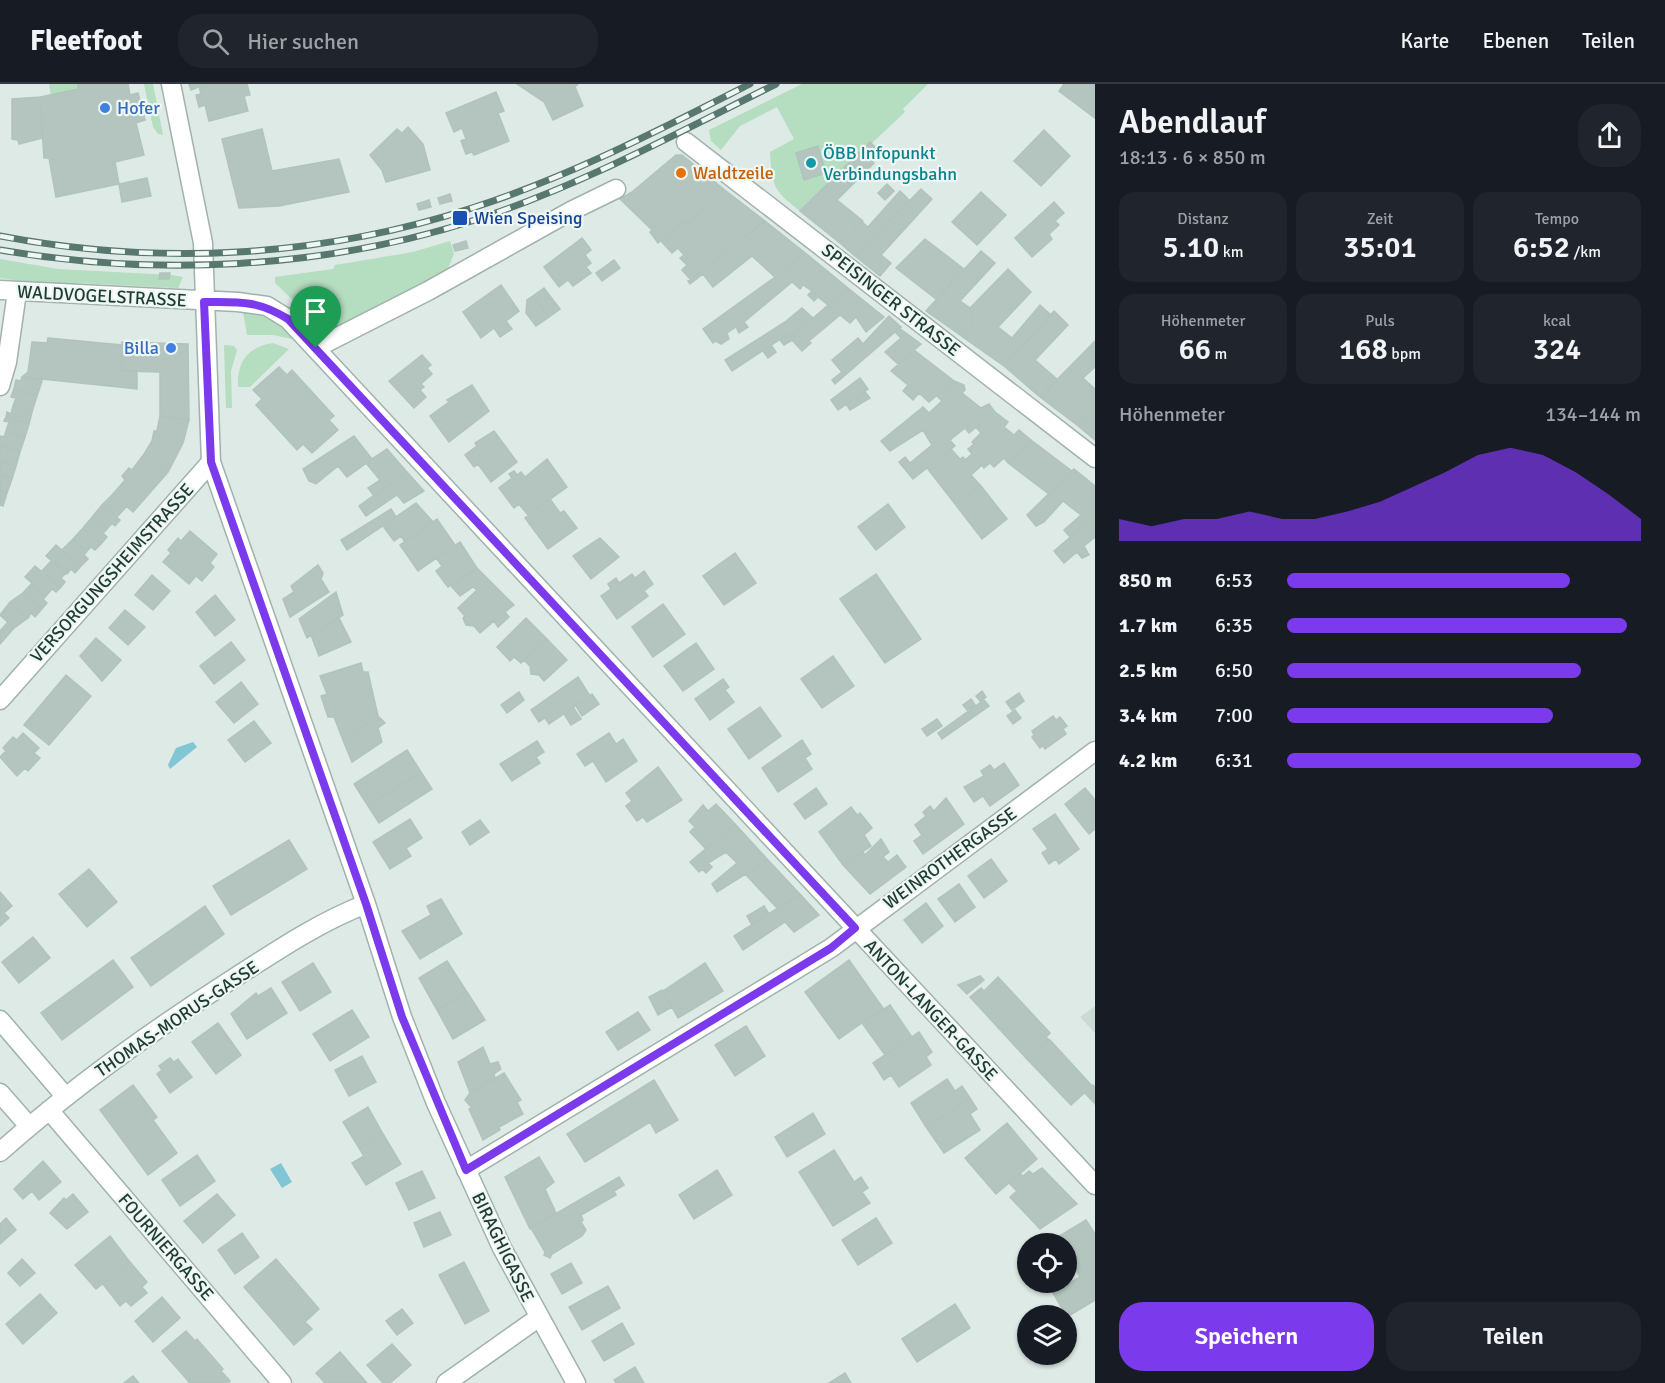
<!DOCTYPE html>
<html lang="de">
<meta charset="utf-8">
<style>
:root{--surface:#171b24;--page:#20242c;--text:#f1f3f6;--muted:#9ea1a6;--line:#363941;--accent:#7c3aed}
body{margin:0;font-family:Signika,sans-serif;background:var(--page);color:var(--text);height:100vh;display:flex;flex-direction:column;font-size:22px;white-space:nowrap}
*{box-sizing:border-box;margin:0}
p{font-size:20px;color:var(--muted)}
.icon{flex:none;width:33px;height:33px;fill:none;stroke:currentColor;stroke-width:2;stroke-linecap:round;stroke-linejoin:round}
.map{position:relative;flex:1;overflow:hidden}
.panel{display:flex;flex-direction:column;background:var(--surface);width:570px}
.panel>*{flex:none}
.fabs{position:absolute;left:1017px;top:1149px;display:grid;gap:12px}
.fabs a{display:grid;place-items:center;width:60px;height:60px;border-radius:50%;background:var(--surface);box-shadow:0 2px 4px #0004;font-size:30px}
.pin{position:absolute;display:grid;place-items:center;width:51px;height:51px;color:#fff;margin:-62px -26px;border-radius:50% 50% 50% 0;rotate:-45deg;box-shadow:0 0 6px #0007}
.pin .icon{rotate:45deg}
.round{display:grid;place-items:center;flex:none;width:63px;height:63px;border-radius:24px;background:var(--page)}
.summary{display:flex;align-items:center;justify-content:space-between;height:102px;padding:0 24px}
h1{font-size:33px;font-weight:600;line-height:45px}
.figures{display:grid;grid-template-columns:repeat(3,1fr);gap:9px;height:102px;padding:6px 24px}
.figures div{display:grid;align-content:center;border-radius:15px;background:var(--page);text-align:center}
.figures b{font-size:30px;font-weight:600}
.figures small{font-size:16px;font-weight:400}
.figures p{font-size:16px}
.chart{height:168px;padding:12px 24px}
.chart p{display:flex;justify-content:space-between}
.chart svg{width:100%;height:108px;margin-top:6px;fill:var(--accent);opacity:.7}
.cta{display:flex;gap:12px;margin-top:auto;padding:12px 24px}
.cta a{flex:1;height:69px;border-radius:24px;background:var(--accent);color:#fff;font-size:24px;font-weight:600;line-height:69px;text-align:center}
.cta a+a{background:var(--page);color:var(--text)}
ul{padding:0 24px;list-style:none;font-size:20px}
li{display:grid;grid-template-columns:96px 72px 1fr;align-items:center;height:45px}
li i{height:15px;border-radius:8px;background:var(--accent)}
header{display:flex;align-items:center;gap:36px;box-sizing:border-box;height:84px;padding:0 30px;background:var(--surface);border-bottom:2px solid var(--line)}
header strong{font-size:28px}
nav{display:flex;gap:33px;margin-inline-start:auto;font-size:21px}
.search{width:420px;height:54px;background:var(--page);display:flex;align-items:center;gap:15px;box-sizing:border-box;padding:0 21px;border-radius:24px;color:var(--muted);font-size:22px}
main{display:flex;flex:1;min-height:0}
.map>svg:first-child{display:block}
</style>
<header>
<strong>Fleetfoot</strong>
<div class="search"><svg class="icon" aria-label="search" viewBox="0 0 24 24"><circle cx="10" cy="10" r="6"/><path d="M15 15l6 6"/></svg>Hier suchen</div>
<nav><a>Karte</a><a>Ebenen</a><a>Teilen</a></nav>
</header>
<main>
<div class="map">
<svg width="1095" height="1299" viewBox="0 0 1095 1299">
<rect width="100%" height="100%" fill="#deeae5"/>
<path fill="#ccdad4" d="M1095,922V949L1080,933Z"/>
<path fill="#b5ddc0" d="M49,0H78V5L51,11Z
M144,0H153L163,51L158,50L153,43Z
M802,0H928L903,25L905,28L800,127C773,106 772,102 770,68L794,55L777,23L740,42L721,66L711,57L709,46Z
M450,157L454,170L446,189L328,250L275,199V193L333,185L335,181L413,168Z
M0,175L58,185L171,191L183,193L178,204L77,199L74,205L0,194Z
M243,228C263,229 282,239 292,255L273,251H247Z
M273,259L289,265L250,303H238C237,278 247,263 273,259Z
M224,261L234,262L237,266L231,287L232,324H226Z"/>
<path fill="#81c6d4" d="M193,658L197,663L170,685L168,681L176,664Z
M281,1079L292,1098L282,1104L270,1085Z"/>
<path fill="#b3c5be" stroke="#b0c4bc" stroke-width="1.5" d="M78,0H128L130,11L138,9L145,36L136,39L144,71L115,78L119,100L56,113L49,74H44L40,13L78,5Z
M189,0H206L191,6Z
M206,0H247L250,11L244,12L248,27L209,37L205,21L199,23L196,11L201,10L199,2Z
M517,0H578L575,3L583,22L553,36L544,18Z
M1064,0H1095V34L1059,7Z
M496,8L504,27L498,29L509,57L474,71L472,68L466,70L461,57L466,55L462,44L454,48L446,29Z
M40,13L43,54L19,60L18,56L12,55V15Z
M408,43L423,60L430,86L386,98L382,86L370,71L397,45L402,49Z
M262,45L272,87L339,75L349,108L279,122L239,124L222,55Z
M1044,46L1070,72L1041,102L1014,77Z
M870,58L877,65L868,73L874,79L837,116L863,137L840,159L800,127Z
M818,62L826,89L804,96L796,69Z
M676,71H682L726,107L687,140L685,137L658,159L650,148L652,146L620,115L632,108Z
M147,94L151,112L122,118L119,100Z
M887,100L894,107L885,116L878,109Z
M921,105L932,115L881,171L891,179L880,192L855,172Z
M726,107L765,137L690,195L682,186L687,181L680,174L684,171L678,164L672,169L661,157L685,137L687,140Z
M900,107L909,116L855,172L840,159L862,138L868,143Z
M981,108L1006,131L977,161L952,138Z
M450,110L452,117L440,120L438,114Z
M429,116L431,123L419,126L417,120Z
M1054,118L1064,129L1055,137L1059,141L1049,150L1052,155L1032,173L1015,154Z
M765,137L804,168L775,193L752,172L713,203L703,190L690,200L688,197Z
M582,154L591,166L585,171L591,179L586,183L591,189L573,202L568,196L559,203L544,183Z
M925,155L964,185L936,215L896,184Z
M466,157L468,164L455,167L453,161Z
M981,167L995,179L960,217L970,224L972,242L963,253L926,227Z
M804,168L848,204L828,221L818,213L814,217L808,211L812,207L803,201L800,205L792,198L744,238L748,243L739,249L736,243L727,249L729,255L721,260L716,257L713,259L703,245L775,193Z
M614,176L620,184L602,197L596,189Z
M1008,185L1031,208L998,243L1012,254L1040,221L1051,231L1004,282L963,253L972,242L970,224Z
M160,189H170L169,195H159Z
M501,201L519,227L506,237L512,245L500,253L494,244L481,254L463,228Z
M544,204L560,225L549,233L533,212Z
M848,204L884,233L866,248L856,233L850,239L840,231L809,257L811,259L802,267L792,256L784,261L780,256L788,250L791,253Z
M533,212L549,233L536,242L526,229L527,216Z
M802,224L813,234L791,253L788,250L732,287L725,276L785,238Z
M1054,227L1068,241L1035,276L1058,296L1040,313L1004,282Z
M889,232L901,243L899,244L921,260L898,280L885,268L901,254L895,248L835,300L832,296L842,288L832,276L858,254L863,260Z
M48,254L122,261V287H137V305L22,293L28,288L32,258L47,259Z
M1095,257V283L1083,294L1095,305V322L1077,341L1040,313Z
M122,258L188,260L189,336L160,332V288L122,287Z
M771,261L776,268L768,274L763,267Z
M914,266L954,297L929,318L919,309L913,316L903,307L908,301L891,287Z
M422,271L431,281L427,284L432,290L421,300L424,303L420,306L426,313L414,324L389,297Z
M279,283L287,291L292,286L334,332L329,336L338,346L312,369L303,360L297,366L256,321L262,315L253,306Z
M22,293L42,297L37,312L14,305L16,296L21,297Z
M860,294L868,305L838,326L831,316Z
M954,297L964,301L965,306L962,309L981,324L989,320L995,328L969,349L965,344L950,356L955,362L913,395L899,378L905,373L910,379L932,361L923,346L890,367L881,357L923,323L929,329L942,317L937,312Z
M472,301L489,327L449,358L430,332L449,318L447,316Z
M14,305L37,312L32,328L13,322L16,314L11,313Z
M865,308L870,314L850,326L846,320Z
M13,322L32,328L29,340L6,333L7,328L11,330Z
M1095,322V356L1077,341Z
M995,328L1008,338L1004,343L1014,351L1019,346L1031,356L1008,379L1004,374L994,383L990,379L984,384L982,381L971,391L981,402L955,420L927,384L951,365L960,375L963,373L965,376L972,370L968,365L974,360L972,358L981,349L976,343Z
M160,332L189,336L183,359L168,388L144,370L152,357L154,347H157Z
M6,333L29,340L25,353L6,347L9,338L4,337Z
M6,347L25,353L20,368L0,361V352L4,353Z
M494,347L517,378L491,398L478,380L474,383L465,371L477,362L475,359Z
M354,352L372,375L347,393L338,382L316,400L309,397L303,385Z
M1031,356L1072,387L1049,410L1008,379Z
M0,361L20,368L16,382L0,377Z
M387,365L407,388L374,412L368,404L380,396L366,379Z
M144,370L168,388L133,428L113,410L125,396L122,392L129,384L132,386Z
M547,375L567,403L528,431L519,420L514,424L499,404L512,394L509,390L514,387L517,391L521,388L525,393Z
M0,377L16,382L12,395L0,391Z
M1074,385L1095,402V432L1070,453L1064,446L1081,431L1063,417L1044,438L1036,442L1027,431Z
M407,388L424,407L404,419L397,411L366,432L359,422Z
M0,391L12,395L7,409L0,407Z
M981,402L1007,435L982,455L955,420Z
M0,407L7,409L3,422L0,421Z
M113,410L127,422L116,434L102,421Z
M550,415L560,429L564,427L577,444L548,465L525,434Z
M416,419L433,438L405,458L401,452L394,457L383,442Z
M888,420L905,443L876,466L858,443Z
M102,421L120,436L115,442L112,439L107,445L93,432Z
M391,425L396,433L347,466L341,456Z
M93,432L107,445L103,449L107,453L101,460L83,444Z
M1095,432V453L1084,462L1089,471L1082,474L1077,468L1064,479L1054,467Z
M437,435L455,461L418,487L400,461Z
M83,444L101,460L95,466L91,463L87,467L73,455Z
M190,447L217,470L210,479L214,483L202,497L196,492L189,500L163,478L171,469L168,466L178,454L181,457Z
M600,454L619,473L591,495L573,472Z
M73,455L87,467L84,471L88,475L81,482L62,466Z
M460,458L477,484L448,503L436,487L442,482L436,474Z
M56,461L81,482L75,489L71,485L67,490L46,472Z
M735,469L756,499L724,521L703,492Z
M52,476L66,489L61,494L65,498L61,503L42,487Z
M318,481L323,489L321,495L329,508L290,533L283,515L294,508L291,502Z
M35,482L61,503L56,508L52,505L46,512L25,493Z
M477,484L514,521L505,528L509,533L498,543L494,537L480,549L474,542L466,541L463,534L465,532L458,524L477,506L473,503L460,512L451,502Z
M644,487L653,500L644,507L648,512L617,535L601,512L611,505L608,500L616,494L619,499L632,490L635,494Z
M876,490L921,555L885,579L840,515Z
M152,491L170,507L153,526L135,511Z
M32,499L46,512L43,515L47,519L41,526L23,509Z
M336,508L343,531L307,554L299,535Z
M23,509L41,526L35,533L31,529L28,534L10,518Z
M215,511L235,536L215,552L196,528Z
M10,518L28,534L14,544L0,531Z
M663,520L685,550L653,573L632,543Z
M125,526L145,543L128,561L109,544Z
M339,534L351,558L319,572L311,551Z
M526,534L547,555L521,579L514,573L510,577L497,563Z
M8,538L14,544L0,560V547Z
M96,554L121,576L102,597L80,572Z
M547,555L567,576L544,597L539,591L531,590L530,582L524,576Z
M231,558L245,576L214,600L200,582Z
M696,559L714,585L683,607L664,582Z
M833,572L854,602L822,624L801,595Z
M361,579L363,588H368L378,632L343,656L334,633H328L321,612L327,610L320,592Z
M66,591L91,612L49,661L24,641Z
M578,593L590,612L549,640L545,634L539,638L531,626Z
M723,595L729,603L725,606L734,618L710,636L695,615Z
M241,598L258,620L234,639L216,618Z
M982,607L986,613L980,617L976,612Z
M519,608L524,616L507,629L501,621Z
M1019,609L1024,617L1012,626L1006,618Z
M592,610L599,620L582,632L576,622Z
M971,615L975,621L967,626L963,621Z
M984,616L989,622L942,655L938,649Z
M573,623L581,635L571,641L564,630Z
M760,623L781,652L749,675L728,645Z
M1015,626L1021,634L1013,640L1007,632Z
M378,632L385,639L378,644L382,658L352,678L343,656Z
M1053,632L1056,636L1060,633L1067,642L1063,645L1066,650L1045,665L1043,662L1040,664L1032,653L1034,651L1032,647Z
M937,635L942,642L927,652L922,645Z
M254,637L271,659L245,678L228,656Z
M23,649L39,664L34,669L40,674L28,687L25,684L17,692L0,673L6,667L3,664L13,653L17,656Z
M609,649L616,660L623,655L637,677L606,698L593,677L585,682L577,670Z
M802,656L811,670L805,674L812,685L778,708L762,684Z
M537,657L544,668L536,673L540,679L512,697L500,680Z
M407,666L421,688L368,722L354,700Z
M1004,679L1019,701L990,722L983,712L974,718L964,703L984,692L981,687L990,681L994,686Z
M658,683L682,716L647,738L643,733L637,737L626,722L632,717L626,709Z
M421,688L432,705L379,739L368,722Z
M816,704L827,720L805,735L794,720Z
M1085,704L1095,716V745L1089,750L1065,720Z
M946,714L964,740L923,770L914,757L922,751L915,741L926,732L923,728L930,722L934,727Z
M716,720L735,740L706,765L690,748L695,743L689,737L703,721L708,727Z
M851,723L857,731L860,729L872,744L864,751L871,762L843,781L819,748Z
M1055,730L1079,765L1059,780L1056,775L1049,780L1042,769L1048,765L1033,745Z
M410,735L422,754L406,764L411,772L390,785L373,758Z
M480,736L489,748L470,761L462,748Z
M735,740L768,776L717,808L712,800L737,779L726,768L708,779L712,783L706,789L702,785L699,788L690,778Z
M881,755L889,768L883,773L888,778L897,771L906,783L870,810L843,781L863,768L865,771Z
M289,756L307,785L231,831L213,802Z
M991,775L1007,797L984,814L968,792Z
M768,776L800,810L778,825L745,790Z
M89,785L117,818L87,843L59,810Z
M959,800L975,823L955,838L938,815Z
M0,808L12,822L4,829L9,834L0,842Z
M800,810L819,831L794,848L785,838L743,866L734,852Z
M441,815L462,850L420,875L402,847L431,831L427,822Z
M926,819L943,842L922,859L904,836Z
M205,822L224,850L151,902L131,874Z
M764,822L769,830L752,841L747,832Z
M33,853L50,874L19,899L2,878Z
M113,876L133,903L62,956L41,929Z
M849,876L883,924L839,955L805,908Z
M447,877L467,908L437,926L419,894Z
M313,879L331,908L300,927L282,898Z
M705,879L723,907L678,934L663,907Z
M980,892L984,896L967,910L958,901Z
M998,893L1050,949L1046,953L1049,956L1026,974L970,913L981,904L984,907Z
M271,904L287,929L247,955L231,930L256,909L258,912Z
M662,906L672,923L658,931L649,913Z
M467,908L485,936L453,955L437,926Z
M890,921L912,953L885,971L862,939Z
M352,926L369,953L330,977L313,950Z
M638,928L650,946L618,966L606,948Z
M218,939L241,971L216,990L192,958Z
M746,942L765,972L735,992L715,961Z
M919,948L932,968L926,973L931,981L899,1003L891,991L884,996L873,979Z
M1050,956L1092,1002L1071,1021L1026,974Z
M483,963L490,980L498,978L501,985L494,990L495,994L470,1009L458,978Z
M362,972L376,998L349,1012L335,986Z
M170,974L174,978L178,975L192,993L170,1009L157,990L162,986L159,982Z
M504,989L521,1016L517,1018L523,1030L499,1043L500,1046L483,1056L469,1025L472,1024L465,1016L470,1009Z
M947,995L955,1007L962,1002L970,1014L926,1043L911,1019Z
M654,996L678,1036L656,1049L650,1038L585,1078L567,1050Z
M133,1001L157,1033L153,1036L177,1069L148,1091L100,1026Z
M1093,1001L1095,1003V1020L1085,1009Z
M970,1014L977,1025L970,1030L980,1046L944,1069L926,1043Z
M368,1023L383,1050L359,1064L343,1038Z
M813,1029L825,1050L787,1073L775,1053Z
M1007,1039L1037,1075L996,1110L965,1074Z
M383,1050L401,1080L366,1101L352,1079L364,1072L359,1064Z
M834,1066L854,1098L861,1093L868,1104L862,1108L870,1119L833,1142L799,1088Z
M197,1071L215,1097L180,1122L162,1096Z
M539,1073L554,1098L545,1105L556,1129L530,1145L505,1093Z
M43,1077L61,1098L39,1116L32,1107L23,1115L14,1105Z
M1042,1084L1077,1120L1040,1145L1010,1113L1017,1107L1009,1099L1020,1090L1023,1092L1029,1087L1033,1090Z
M717,1086L732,1111L694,1135L679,1111Z
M422,1087L435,1114L409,1126L396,1099Z
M619,1093L624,1101L614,1107L616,1111L581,1131L583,1136L581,1138L586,1146L582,1152L552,1170L550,1174L544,1171L545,1168L531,1144Z
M73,1110L88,1128L67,1145L50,1129L64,1114L66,1116Z
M217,1110L235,1131L203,1159L184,1137Z
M440,1128L451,1151L424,1163L414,1139Z
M6,1134L16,1146L0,1160V1140Z
M876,1134L892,1159L858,1181L842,1156Z
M1086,1136L1095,1150V1177L1077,1188L1066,1170V1160H1060L1056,1154Z
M242,1149L259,1173L235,1190L218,1166Z
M110,1152L130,1178L96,1205L75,1181Z
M22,1175L35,1189L20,1202L8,1189Z
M276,1175L319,1225L305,1238L312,1245L294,1261L244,1203Z
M1095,1177V1216L1067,1233L1053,1209L1080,1193L1077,1188Z
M130,1178L147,1198L142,1203L147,1209L131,1222L126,1217L120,1222L103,1200Z
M464,1178L489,1227L465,1240L439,1191Z
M571,1179L582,1199L562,1210L551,1190Z
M608,1202L620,1224L582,1246L569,1223Z
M40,1210L57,1229L23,1260L6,1240Z
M162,1213L180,1234L153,1258L135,1237Z
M955,1220L970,1244L917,1278L902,1255Z
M402,1225L413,1239L397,1251L386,1237Z
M622,1239L634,1260L604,1277L592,1257Z
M186,1247L195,1257L197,1255L223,1285L221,1287L230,1297L228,1299H190L162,1267Z
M392,1260L411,1281L390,1299H383L367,1281Z
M340,1268L367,1299H325L316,1289Z
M635,1283L644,1299H616L614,1296Z
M845,1289L851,1299H829Z
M133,1292L139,1299H124Z"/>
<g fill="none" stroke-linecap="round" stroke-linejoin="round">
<g stroke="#a1b2ac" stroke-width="21">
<path id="minor" d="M686,58L1095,374
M0,206L238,218L267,222L288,235L1095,1101
M316,264L428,207L571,127L616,105
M0,302L7,278L17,208
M211,378L366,820L402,933L436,1019L502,1164L576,1299
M0,616L211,378L203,159L171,0
M0,936L65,1012
M0,1009L29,1042
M49,1026L282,1299
M0,1068C72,1004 150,948 231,896C275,868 317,839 366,820
M466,1086L831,864L1095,667
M446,1299L538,1234"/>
</g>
<use href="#minor" stroke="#fff" stroke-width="18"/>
<g stroke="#58776f" stroke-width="7">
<path id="rail" d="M0,152C157,182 319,174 472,124C569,93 659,46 750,0
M0,166C156,193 323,185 475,136C580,102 677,49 776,0"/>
</g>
<use href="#rail" stroke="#eef7f3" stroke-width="4.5" stroke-dasharray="14" stroke-linecap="butt"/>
</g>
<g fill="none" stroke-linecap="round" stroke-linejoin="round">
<g stroke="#fff" stroke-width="12">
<path id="route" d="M204,218C240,218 257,216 288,235L855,844L831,864L466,1086L402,933L366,820L211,378Z"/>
</g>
<use href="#route" stroke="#7c3aed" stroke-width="8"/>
</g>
<g fill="#3f7fe0" stroke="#eef7f3" stroke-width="2">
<circle cx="105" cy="24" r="6"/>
<circle cx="171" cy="264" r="6"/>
</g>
<circle fill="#0f9aa8" stroke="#eef7f3" stroke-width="2" cx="811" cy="79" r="6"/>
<circle fill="#e8710a" stroke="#eef7f3" stroke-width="2" cx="681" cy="89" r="6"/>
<rect fill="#1a4fb4" stroke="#eef7f3" stroke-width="2" x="452" y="126" width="16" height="16" rx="3"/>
<g text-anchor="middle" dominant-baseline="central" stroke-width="4.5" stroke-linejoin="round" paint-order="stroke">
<g font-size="18" fill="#366cbe" stroke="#eef7f3" text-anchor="start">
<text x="117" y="24">Hofer</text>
<text x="159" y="264" text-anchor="end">Billa</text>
</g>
<g font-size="18" fill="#0d838f" stroke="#eef7f3" text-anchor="start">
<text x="823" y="69">ÖBB Infopunkt<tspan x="823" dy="21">Verbindungsbahn</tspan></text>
</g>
<g font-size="18" fill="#c56008" stroke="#eef7f3" text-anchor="start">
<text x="693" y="89">Waldtzeile</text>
</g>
<g font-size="18" fill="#164399" stroke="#eef7f3" text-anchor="start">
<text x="474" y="134">Wien Speising</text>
</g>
<g font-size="18" fill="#1e3b33" stroke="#eef7f3">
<text transform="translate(102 212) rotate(3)">WALDVOGELSTRASSE</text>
<text transform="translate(891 216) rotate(38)">SPEISINGER STRASSE</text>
<text transform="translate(112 489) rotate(-48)">VERSORGUNGSHEIMSTRASSE</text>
<text transform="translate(950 774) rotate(-36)">WEINROTHERGASSE</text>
<text transform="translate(931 926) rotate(47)">ANTON-LANGER-GASSE</text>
<text transform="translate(177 935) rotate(-34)">THOMAS-MORUS-GASSE</text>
<text transform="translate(166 1163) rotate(49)">FOURNIERGASSE</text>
<text transform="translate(503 1163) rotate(64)">BIRAGHIGASSE</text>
</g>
</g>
</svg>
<div class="fabs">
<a><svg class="icon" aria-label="locate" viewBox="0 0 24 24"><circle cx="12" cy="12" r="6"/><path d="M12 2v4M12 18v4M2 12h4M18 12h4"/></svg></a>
<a><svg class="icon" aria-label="layers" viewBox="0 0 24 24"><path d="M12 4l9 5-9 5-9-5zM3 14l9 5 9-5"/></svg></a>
</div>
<div class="pin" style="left:316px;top:264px;background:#1e9e55"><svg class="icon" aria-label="arrive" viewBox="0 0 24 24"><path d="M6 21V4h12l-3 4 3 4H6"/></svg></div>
</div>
<section class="panel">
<div class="summary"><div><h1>Abendlauf</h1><p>18:13 · 6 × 850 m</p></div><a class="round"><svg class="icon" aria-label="share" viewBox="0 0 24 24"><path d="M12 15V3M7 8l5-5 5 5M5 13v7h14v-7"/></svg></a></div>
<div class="figures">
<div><p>Distanz</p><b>5.10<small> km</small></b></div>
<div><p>Zeit</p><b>35:01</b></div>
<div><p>Tempo</p><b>6:52<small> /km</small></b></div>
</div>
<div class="figures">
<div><p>Höhenmeter</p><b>66<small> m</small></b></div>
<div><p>Puls</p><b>168<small> bpm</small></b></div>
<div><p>kcal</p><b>324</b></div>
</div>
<div class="chart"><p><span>Höhenmeter</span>134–144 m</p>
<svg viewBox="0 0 160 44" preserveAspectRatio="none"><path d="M0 44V35L10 38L20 35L30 35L40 32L50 35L60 35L70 32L80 28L90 22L100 16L110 9L120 6L130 9L140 16L150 25L160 35V44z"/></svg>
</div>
<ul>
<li><b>850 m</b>6:53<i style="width:80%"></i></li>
<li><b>1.7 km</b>6:35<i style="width:96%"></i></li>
<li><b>2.5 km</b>6:50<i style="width:83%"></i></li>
<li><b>3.4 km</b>7:00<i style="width:75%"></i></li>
<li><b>4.2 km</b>6:31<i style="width:100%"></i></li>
</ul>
<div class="cta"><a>Speichern</a><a>Teilen</a></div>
</section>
</main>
